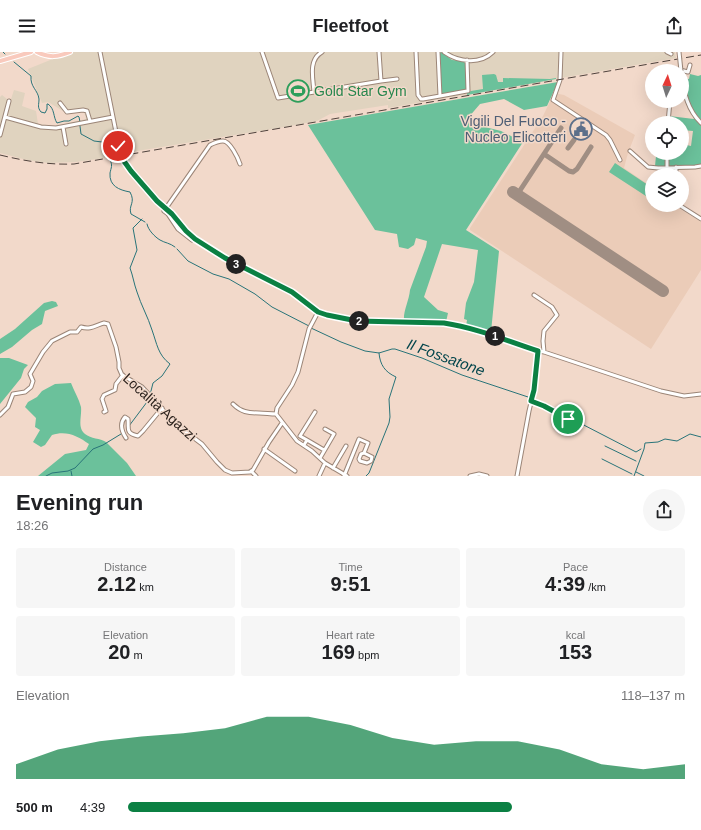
<!DOCTYPE html>
<meta charset="utf-8">
<style>
:root{--surface:#fff;--page:#f6f6f6;--text:#202124;--muted:#757577;--accent:#0b8043}
body{margin:0;font-family:Helvetica,sans-serif;background:var(--page);color:var(--text);height:100vh;display:flex;flex-direction:column;font-size:15px;white-space:nowrap}
*{box-sizing:border-box;margin:0}
p{font-size:13px;color:var(--muted)}
.icon{flex:none;width:22px;height:22px;fill:none;stroke:currentColor;stroke-width:2;stroke-linecap:round;stroke-linejoin:round}
.map{position:relative;height:424px;overflow:hidden}
.side{display:flex;flex-direction:column;background:var(--surface);flex:1}
.side>*{flex:none}
.needle{width:26px;rotate:4deg}
.tools{position:absolute;left:645px;top:12px;display:grid;gap:8px}
.tools a{display:grid;place-items:center;width:44px;height:44px;border-radius:50%;background:var(--surface);box-shadow:0 4px 16px #0002;font-size:20px}
.pin{position:absolute;display:grid;place-items:center;width:34px;height:34px;color:#fff;margin:-17px;border:2px solid #fff;border-radius:50%;box-shadow:0 1px 4px #0007}
.km{position:absolute;width:20px;height:20px;margin:-10px;border-radius:50%;background:#222;color:#fff;font-size:11px;line-height:20px;text-align:center}
.round{display:grid;place-items:center;flex:none;width:42px;height:42px;border-radius:21px;background:var(--page)}
.headline{display:flex;align-items:center;justify-content:space-between;height:68px;padding:0 16px}
h1{font-size:22px;font-weight:600;line-height:30px}
.figures{display:grid;grid-template-columns:repeat(3,1fr);gap:6px;height:68px;padding:4px 16px}
.figures div{display:grid;align-content:center;border-radius:4px;background:var(--page);text-align:center}
.figures b{font-size:20px;font-weight:600}
.figures small{font-size:11px;font-weight:400}
.figures p{font-size:11px}
.chart{height:112px;padding:8px 16px}
.chart p{display:flex;justify-content:space-between}
.chart svg{width:100%;height:72px;margin-top:4px;fill:var(--accent);opacity:.7}
ul{padding:0 16px;list-style:none;font-size:13px}
li{display:grid;grid-template-columns:64px 48px 1fr;align-items:center;height:30px}
li i{height:10px;border-radius:5px;background:var(--accent)}
header{display:flex;justify-content:space-between;align-items:center;height:52px;padding:0 16px;background:var(--surface);font-size:18px;font-weight:600}
.map>svg:first-child{display:block}
</style>
<header><svg class="icon" aria-label="menu" viewBox="0 0 24 24"><path d="M4 6h16M4 12h16M4 18h16"/></svg>Fleetfoot<svg class="icon" aria-label="share" viewBox="0 0 24 24"><path d="M12 15V3M7 8l5-5 5 5M5 13v7h14v-7"/></svg></header>
<div class="map">
<svg width="701" height="424" viewBox="0 0 701 424">
<rect width="100%" height="100%" fill="#f2d9ca"/>
<path fill="#ebccb8" d="M554,41L564,43L635,83L628,101L624,116L652,135V153H674L701,170V218L651,297L470,178V176L543,64Z"/>
<path fill="#e0d3bf" d="M70,0H675L676,6L417,51L388,56V53L330,62L317,69L290,74L119,102V104L76,110L48,111L27,108L0,101V45L2,43L7,47H11L14,38L25,41L22,54L36,59L38,72L55,74L86,67L84,59L68,62L48,50L42,51L28,17Z"/>
<path fill="#6bc19b" d="M441,0L452,8L463,9L466,12L467,36L466,38L444,42L442,41L439,2Z
M494,22L496,23L498,30H503V26L550,27L556,26V27L467,43V41L471,39L483,37L482,23Z
M690,22L698,24L701,23V116L678,117V123H664L665,114H655L656,104L665,105L666,101H682V92L691,94L693,79L682,78V71H668L669,64L694,67L686,46L682,26L689,27Z
M558,30L547,54L524,58L504,47L480,52L468,66L481,74L501,79L523,90L466,178L499,199L491,280L466,274L467,268L464,267L466,251L474,230L478,198L442,192L424,245L438,258L448,261L446,270L404,269C403,259 409,249 410,238L426,195L427,189L416,186L414,193L408,197L399,195L397,182L375,178L308,73Z
M615,111L651,135L652,148L609,120Z
M52,249L56,250L58,254L45,259L42,272L32,278L12,295L0,302V287L15,277L44,251Z
M0,306H9L28,313L24,317L21,326L0,352Z
M71,331C74,339 79,347 81,355C82,364 77,376 85,382C91,387 100,386 106,390L127,411L136,424H38L65,402L86,398L89,392C78,384 66,378 52,383L45,393L41,395L33,390L40,378L35,375L36,366L25,355L28,350L37,345L42,339L55,332Z"/>
<g fill="none" stroke-linecap="round" stroke-linejoin="round">
<path stroke="#297479" stroke-width="1" d="M3,0L5,2
M14,10L31,24C30,35 38,38 39,47C39,53 37,55 41,60L45,61L47,57V52H48C55,57 53,65 57,71L64,69H69L78,64L79,65L80,70
M80,74L81,82L94,89L102,90L108,98L109,105
M110,108C113,113 111,116 110,121C109,134 119,138 130,140C136,151 128,153 131,162L145,170
M142,167L133,176L137,198L130,216C133,224 134,232 137,240C141,253 148,265 152,278C157,292 158,303 170,312L162,324L153,331L150,343
M147,172C148,178 155,185 160,188C165,191 170,191 175,195
M177,197L188,209L213,222L229,227L255,242L272,255L309,274
M311,276L341,290L365,299L379,301L392,297H395L422,306L462,323L528,345
M545,353L636,400L641,397
M129,374L150,346
M605,394L636,409
M602,407L632,422
M71,419L72,424
M244,419L251,418L253,415
M636,420L644,424
M46,424L52,421L68,419L75,416L93,397L103,393L121,382
M366,424L369,421L389,371L390,365L389,347L396,325C385,320 380,313 379,301
M634,424L644,397L645,391L658,390L665,387L677,389L690,382L701,385"/>
<path stroke="#a08e83" stroke-width="5" d="M568,96L574,88
M544,102L569,119L573,120L577,117L591,95
M517,143L561,76"/>
<path stroke="#a08e83" stroke-width="12" d="M513,140L663,239"/>
<g stroke="#9b8577" stroke-width="5">
<path id="minor" d="M100,0L121,105L157,149L172,162L186,179L195,187L225,206L291,240L318,260L327,263L357,269L402,271H428L454,273L486,280L538,299L544,300L661,339L684,344L701,342
M262,0L278,46L381,29L379,0
M416,0L418,43L421,47H423L440,44L438,0
M444,0C458,10 480,13 493,0
M561,0L560,28L553,48L606,83L610,88L620,108
M667,0L671,2
M467,8L468,39
M680,18L688,20L690,13
M682,24C684,42 688,58 701,71
M381,29L397,27
M314,40C313,26 308,8 322,0
M440,44L467,39
M60,51L67,60L83,58L87,59L90,69
M5,65L41,75L56,76L113,65
M668,71L670,49
M63,75L66,92
M0,83L9,49
M630,99L648,115L658,116L695,115L701,114
M667,101V115
M676,115V123
M679,153L701,167
M192,188L178,177L168,162L164,159L210,93C214,91 218,89 223,89C230,89 238,106 240,112
M534,243L552,255L557,263L544,279L543,289L544,300
M318,260L309,277L298,320L292,333L277,356L276,362L297,389L312,399L325,411L347,424
M531,349L544,354L568,367
M233,352C241,360 248,361 259,361C265,361 270,362 276,362
M104,360L106,359L102,347L104,343L115,338L116,332L123,323
M0,363L8,355L13,342L25,340L31,335L33,329L30,322L43,300L52,289L70,280H77L81,275C91,278 96,273 104,271L108,272L116,295L119,310V316L122,323L142,335L158,352L174,371L202,392L217,410L225,418L232,421L250,420L253,418L269,390L282,371
M126,386C122,380 119,372 125,365L128,367C129,377 125,381 138,384L143,379L162,356
M307,388L324,398
M304,393L307,388L300,384L315,360
M264,397L295,419
M320,406L334,382L325,377
M333,416L346,394
M251,419L256,424
M319,424L325,411
M344,424L359,387L368,391L364,401L361,402L359,407L360,409L367,411L371,409L372,405L364,401
M470,424L479,422L487,424
M517,424L529,359L534,338L538,299"/>
</g>
<g stroke="#fff" stroke-width="6">
<path id="major" d="M37,0C49,6 58,5 70,0
M0,9L31,0"/>
</g>
<use href="#minor" stroke="#fff" stroke-width="3"/>
<use href="#major" stroke="#f9cabd" stroke-width="4"/>
<path stroke="#4e423c" stroke-width="1" stroke-dasharray="8 4" stroke-linecap="butt" d="M0,103C25,109 48,113 74,112L701,3"/>
<g stroke="#9b8577" stroke-width="5" stroke-linecap="butt">
<path id="minor-bridge" d="M679,0L681,19"/>
</g>
<use href="#minor-bridge" stroke="#fff" stroke-width="3"/>
</g>
<g fill="none" stroke-linecap="round" stroke-linejoin="round">
<g stroke="#fff" stroke-width="8">
<path id="route" d="M118,94L121,105L131,119L157,149L172,162L186,179L195,187L225,206L292,240L318,260L327,263L357,269L444,271C477,276 507,289 538,299L534,338L531,349L544,354L568,367"/>
</g>
<use href="#route" stroke="#0b8043" stroke-width="5"/>
</g>
<defs>
<g id="stadium-ring" transform="scale(1.15)"><circle r="9.5" fill="#f2d9ca" stroke="#2e9e5b" stroke-width="1.5"/><path d="M0-5a6.5 5 0 1 0 0 10a6.5 5 0 1 0 0-10ZM-3.5-1.8h7v3.6h-7Z" fill="#2e9e5b"/></g>
<g id="civic-ring" transform="scale(1.15)"><circle r="9.5" fill="#f2d9ca" stroke="#5c6f8a" stroke-width="1.5"/><path d="M-.6-6.5H3V-4.5H.6V-3L4-1V1h2V6H-6V1h2V-1L-.6-3ZM-1.2 2.5V6h2.4V2.5Z" fill="#5c6f8a"/></g>
</defs>
<g fill-rule="evenodd">
<use href="#stadium-ring" x="298" y="39"/>
<use href="#civic-ring" x="581" y="77"/>
</g>
<g text-anchor="middle" dominant-baseline="central" stroke-width="3" stroke-linejoin="round" paint-order="stroke">
<g font-size="14" fill="#27864d" stroke="#f2d9ca" text-anchor="start">
<text x="314" y="39">Gold Star Gym</text>
</g>
<g font-size="14" fill="#4e5e75" stroke="#f2d9ca" text-anchor="end">
<text x="566" y="69">Vigili Del Fuoco -<tspan x="566" dy="16">Nucleo Elicotteri</tspan></text>
</g>
<g font-size="14" fill="#281f1a" stroke="#f2d9ca">
<text transform="translate(160 355) rotate(42)">Località Agazzi</text>
</g>
<g font-size="15" font-style="italic" fill="#04464c" stroke="#f2d9ca">
<text transform="translate(446 305) rotate(20)">Il Fossatone</text>
</g>
</g>
</svg>
<div class="tools">
<a><svg class="needle" viewBox="-14 -14 28 28"><path d="M0-13l5 13h-10z" fill="#e53935"/><path d="M0 13l5-13h-10z" fill="#757577"/></svg></a>
<a><svg class="icon" aria-label="locate" viewBox="0 0 24 24"><circle cx="12" cy="12" r="6"/><path d="M12 2v4M12 18v4M2 12h4M18 12h4"/></svg></a>
<a><svg class="icon" aria-label="layers" viewBox="0 0 24 24"><path d="M12 4l9 5-9 5-9-5zM3 14l9 5 9-5"/></svg></a>
</div>
<div class="pin" style="left:568px;top:367px;background:#1e9e55"><svg class="icon" aria-label="arrive" viewBox="0 0 24 24"><path d="M6 21V4h12l-3 4 3 4H6"/></svg></div>
<div class="pin" style="left:118px;top:94px;background:#d93025"><svg class="icon" aria-label="check" viewBox="0 0 24 24"><path d="M5 12l5 5 9-10"/></svg></div>
<b class="km" style="left:495px;top:284px">1</b>
<b class="km" style="left:359px;top:269px">2</b>
<b class="km" style="left:236px;top:212px">3</b>
</div>
<section class="side">
<div class="headline"><div><h1>Evening run</h1><p>18:26</p></div><a class="round"><svg class="icon" aria-label="share" viewBox="0 0 24 24"><path d="M12 15V3M7 8l5-5 5 5M5 13v7h14v-7"/></svg></a></div>
<div class="figures">
<div><p>Distance</p><b>2.12<small> km</small></b></div>
<div><p>Time</p><b>9:51</b></div>
<div><p>Pace</p><b>4:39<small> /km</small></b></div>
</div>
<div class="figures">
<div><p>Elevation</p><b>20<small> m</small></b></div>
<div><p>Heart rate</p><b>169<small> bpm</small></b></div>
<div><p>kcal</p><b>153</b></div>
</div>
<div class="chart"><p><span>Elevation</span>118–137 m</p>
<svg viewBox="0 0 160 44" preserveAspectRatio="none"><path d="M0 44V35L10 26L20 21L30 18L40 16L50 13L60 6L70 6L80 11L90 19L100 23L110 21L120 21L130 26L140 35L150 38L160 35V44z"/></svg>
</div>
<ul>
<li><b>500 m</b>4:39<i style="width:69%"></i></li>
</ul>
</section>
